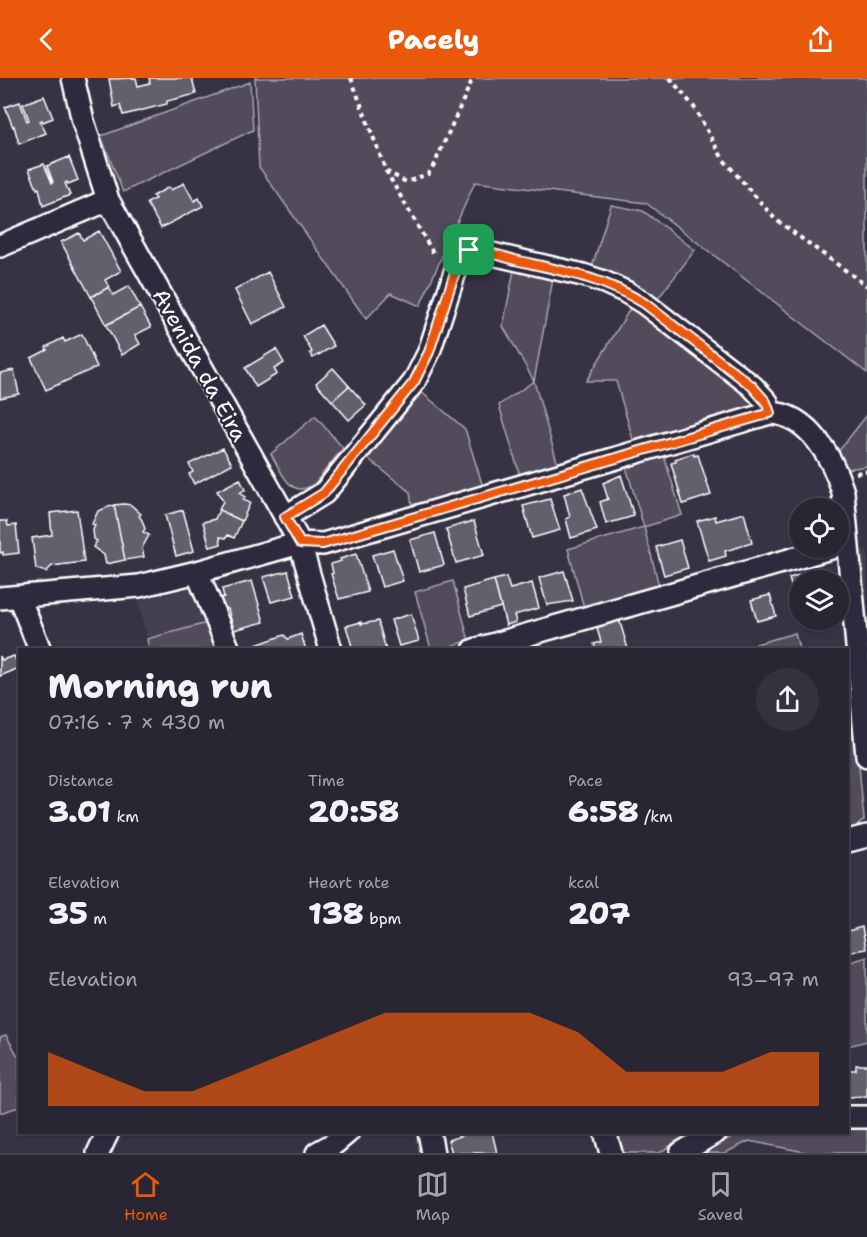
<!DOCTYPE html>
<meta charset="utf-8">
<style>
:root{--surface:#292634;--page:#353240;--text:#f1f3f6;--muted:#a5a5ac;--line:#45434f;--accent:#ea580c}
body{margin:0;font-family:"Shantell Sans",sans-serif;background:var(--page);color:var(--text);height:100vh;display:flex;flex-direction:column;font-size:22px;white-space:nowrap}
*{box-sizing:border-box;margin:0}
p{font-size:20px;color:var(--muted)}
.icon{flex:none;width:33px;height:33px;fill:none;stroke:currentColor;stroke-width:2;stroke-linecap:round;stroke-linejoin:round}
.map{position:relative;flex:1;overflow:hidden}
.panel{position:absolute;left:18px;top:570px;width:831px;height:486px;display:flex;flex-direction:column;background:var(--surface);border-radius:0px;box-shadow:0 2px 4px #0004,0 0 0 2px var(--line)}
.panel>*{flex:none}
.fabs{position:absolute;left:789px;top:420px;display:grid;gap:12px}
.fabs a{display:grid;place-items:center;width:60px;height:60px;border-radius:50%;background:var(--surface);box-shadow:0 2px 4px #0004,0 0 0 2px var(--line);font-size:30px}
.pin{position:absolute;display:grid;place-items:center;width:51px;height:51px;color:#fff;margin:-26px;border-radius:12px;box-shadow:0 3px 9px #0006}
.round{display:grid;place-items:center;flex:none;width:63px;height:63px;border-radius:32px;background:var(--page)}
.headline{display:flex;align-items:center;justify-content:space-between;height:102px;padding:0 30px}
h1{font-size:33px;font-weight:800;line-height:45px}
.stats{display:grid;grid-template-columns:repeat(3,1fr);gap:9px;height:102px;padding:6px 30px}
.stats div{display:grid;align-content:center}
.stats b{font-size:30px;font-weight:800}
.stats small{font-size:16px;font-weight:400}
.stats p{font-size:16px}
.chart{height:168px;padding:12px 30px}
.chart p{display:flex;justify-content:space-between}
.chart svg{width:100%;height:108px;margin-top:6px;fill:var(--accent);opacity:.7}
header{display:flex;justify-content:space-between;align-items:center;height:78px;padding:0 30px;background:var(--accent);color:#fff;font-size:27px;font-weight:800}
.dock{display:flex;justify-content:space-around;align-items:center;height:84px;border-top:2px solid var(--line);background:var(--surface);font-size:16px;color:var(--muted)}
.dock a{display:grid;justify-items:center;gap:3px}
.dock .selected{color:var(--accent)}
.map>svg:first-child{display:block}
</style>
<header><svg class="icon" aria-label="back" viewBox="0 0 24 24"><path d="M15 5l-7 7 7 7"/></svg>Pacely<svg class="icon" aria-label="share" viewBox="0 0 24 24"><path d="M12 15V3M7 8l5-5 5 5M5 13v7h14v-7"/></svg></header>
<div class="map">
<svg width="867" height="1075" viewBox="0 0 867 1075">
<rect width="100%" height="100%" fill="#373345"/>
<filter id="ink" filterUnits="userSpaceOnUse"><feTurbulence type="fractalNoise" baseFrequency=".0167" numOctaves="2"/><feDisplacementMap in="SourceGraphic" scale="12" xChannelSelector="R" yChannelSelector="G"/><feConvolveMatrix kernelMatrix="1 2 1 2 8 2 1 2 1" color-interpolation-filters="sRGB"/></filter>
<g filter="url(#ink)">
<path fill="#444051" d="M867,472V551L860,473Z
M190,510L194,514L207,545L147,561L138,523Z"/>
<path fill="#514c5c" stroke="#a8a6ae" stroke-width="1.5" d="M255,0H867V295L646,125L475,104L420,228L391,215L366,241L259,89Z
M250,4L253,52L123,114L101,58Z
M611,127L643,133L695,172L657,222L643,210L592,189Z
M514,192L553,201L534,303L558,387L520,398L499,327L534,303L503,248Z
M631,229L750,321L753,326L751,330L634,365L616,303H586Z
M420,313L465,351L483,409L412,429L410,414L366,379Z
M867,337V388L847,391L838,374Z
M315,338L343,370L315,405C291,424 281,393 271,376Z
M664,378L682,437L644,449L659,508L584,530L568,471L644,449L626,389Z
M453,503L469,563L440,571H431L415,514Z
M207,545L217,571H149L147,561Z
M795,555L799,571H757L756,566Z
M848,629L854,634L864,742L853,751L848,753Z
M867,879V963L848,968V885Z
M6,957L19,980V1029L0,1035V959Z
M848,1048H867V1075H810L749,1063L725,1075H698L741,1055L848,1054Z
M614,1055H691L659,1075H620Z"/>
<path fill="#635f6d" stroke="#fff" stroke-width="1.5" d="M136,0L138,8L150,5L149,0H192L196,16L167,23V26L123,37L120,27L114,29L109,1Z
M44,18L53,40L43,44L42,42L40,43L46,55L19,66L14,48L13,49L5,29L20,24L27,43L29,42L23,26Z
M69,79L78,102L68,106L67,104L65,105L70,117L43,128L39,110L37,111L29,91L44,86L52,105L53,104L47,88Z
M184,105L194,123L199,120L203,128L161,150L147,125L155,121L153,118L169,109L171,112Z
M99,153L121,193L105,202L109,209L91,219L61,164L79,155L83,162Z
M268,194L286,229L252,246L235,212Z
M129,208L140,229L106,247L91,219L109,209L113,217Z
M140,229L151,249L135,257L140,266L122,277L106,247Z
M321,247L334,268L313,280L310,275L312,274L303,258Z
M82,256L97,289L46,312L31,280L47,272L46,269L63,260L65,264Z
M276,271L284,285L274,291L277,296L256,309L245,290Z
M333,290L349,308L332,323L316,305Z
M14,292L19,316L0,320V295Z
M349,308L366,327L349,342L332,323Z
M223,370L232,386L194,406L189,396L193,394L189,386Z
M694,375V378L698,377L711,417L683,426L671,385L676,384L675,381Z
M621,397L634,438L606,446L600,424L608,421L603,405Z
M240,401L245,412L239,415L245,419L243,422L250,425L242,443L219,432L223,423L217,413Z
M582,410L597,452L571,460L566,441L570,439L564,416Z
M550,421L560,452L532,460L523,428Z
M124,426L131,427L141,436L139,438L142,442L145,451L143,454L149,457L142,470L144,479L125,482L114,427Z
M114,427L125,482L106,486L104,477L93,469L97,463L94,461L93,452L95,447L92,446L98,433Z
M77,432L84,484L52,488L46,494L36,491L32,460L52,457L50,435Z
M183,432L194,473L176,478L165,437Z
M219,432L242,443L234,460L228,457L226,460L220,459L221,466L210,469L203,444L215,441Z
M744,435L752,465L725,473L726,478L709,483L697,443L715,438L716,443Z
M0,443H7L8,448L16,447L19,475L3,477V474L0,475Z
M474,443L484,477L456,485L446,451Z
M435,455L444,487L419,494L410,462Z
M680,462L688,490L664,497L656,469Z
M393,471L403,503L382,509L372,477Z
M356,476L368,514L339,521L331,496L333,495L331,486L341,483L340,481Z
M288,493L295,518L271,524L263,499Z
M564,493L573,523L547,527L539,500Z
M810,494L812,502H800V522L795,523L789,500Z
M506,499L510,511L532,505L539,530L514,537L516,544L506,547L494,502Z
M494,502L501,529L470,538L463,511Z
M252,503L264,544L234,552L228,531L224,532L220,520L224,519L222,511Z
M770,517L776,538L757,543L751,522Z
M411,536L419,563L399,568L391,542Z
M619,541L628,571L596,572L594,566L601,564L596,547Z
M378,543L386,572H353L346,548L361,544V546Z
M301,556L306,572H254L253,568L284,557L288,561Z
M0,578L2,582L14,578L19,590L0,598Z
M862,849L866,871L848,874V853Z
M856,987H867V1018L848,1019V992H856Z
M473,1054H492L497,1075H452L448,1062Z"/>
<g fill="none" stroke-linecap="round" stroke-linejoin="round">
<g stroke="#fff" stroke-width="26">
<path id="minor" d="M73,0L83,43L108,122L300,465L331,572
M0,168L108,122
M285,439L324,415L414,304L429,274L459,182L463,176L475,172L583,197L604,204L626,214L644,225L752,308L767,324L770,335C809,336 833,381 843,414L867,678
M197,494L229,572
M19,519L40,572
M0,520L139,508L197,494L300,465L323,466L770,335
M474,572L831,470
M848,763L867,758
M848,1039H867
M429,1054L433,1075
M605,1054L611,1075
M98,1075L108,1054
M317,1075L335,1065L348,1054
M681,1075L716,1054"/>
</g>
<path stroke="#fff" stroke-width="4" stroke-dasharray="4.5 4.5" stroke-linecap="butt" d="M351,0L386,93L435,178
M670,0L694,29L723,81L775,141L867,208
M386,93L406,104L428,96L435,85L473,0
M856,395L867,393"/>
<use href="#minor" stroke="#2f2a3d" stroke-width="21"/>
</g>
</g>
<g fill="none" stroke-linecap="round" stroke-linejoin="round" filter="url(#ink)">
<g stroke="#fff" stroke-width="12">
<path id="route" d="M469,172C484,172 501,178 515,182C563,193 601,199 644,225L752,308L766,324L770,335L323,466L300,465L285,439L324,415L414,304L429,274L459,182L463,176Z"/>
</g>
<use href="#route" stroke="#ea580c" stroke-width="8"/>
</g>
<g text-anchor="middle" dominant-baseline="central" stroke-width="4.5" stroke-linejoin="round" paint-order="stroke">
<g font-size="22" fill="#fff" stroke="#2f2a3d">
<text transform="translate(200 287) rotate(61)">Avenida da Eira</text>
</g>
</g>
</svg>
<div class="fabs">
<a><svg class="icon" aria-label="locate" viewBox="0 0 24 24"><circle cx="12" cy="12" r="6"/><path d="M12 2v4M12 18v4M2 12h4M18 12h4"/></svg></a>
<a><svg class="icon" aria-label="layers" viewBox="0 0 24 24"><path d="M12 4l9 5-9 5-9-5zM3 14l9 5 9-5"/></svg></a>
</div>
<div class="pin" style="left:469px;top:172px;background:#1e9e55"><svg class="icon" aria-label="arrive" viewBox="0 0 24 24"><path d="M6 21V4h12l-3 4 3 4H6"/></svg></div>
<section class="panel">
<div class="headline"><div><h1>Morning run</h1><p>07:16 · 7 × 430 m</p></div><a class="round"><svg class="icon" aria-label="share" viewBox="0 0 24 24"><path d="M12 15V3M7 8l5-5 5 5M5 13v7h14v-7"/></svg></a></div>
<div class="stats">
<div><p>Distance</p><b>3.01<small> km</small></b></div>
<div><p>Time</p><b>20:58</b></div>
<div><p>Pace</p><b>6:58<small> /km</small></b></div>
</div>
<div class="stats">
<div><p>Elevation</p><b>35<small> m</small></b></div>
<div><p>Heart rate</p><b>138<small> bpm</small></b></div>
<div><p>kcal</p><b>207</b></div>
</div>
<div class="chart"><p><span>Elevation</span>93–97 m</p>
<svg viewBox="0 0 160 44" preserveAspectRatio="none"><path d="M0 44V22L10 30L20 38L30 38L40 30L50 22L60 14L70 6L80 6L90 6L100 6L110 14L120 30L130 30L140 30L150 22L160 22V44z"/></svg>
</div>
</section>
</div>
<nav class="dock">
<a class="selected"><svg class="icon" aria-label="home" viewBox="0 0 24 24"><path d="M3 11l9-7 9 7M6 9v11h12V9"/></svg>Home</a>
<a><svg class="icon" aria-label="map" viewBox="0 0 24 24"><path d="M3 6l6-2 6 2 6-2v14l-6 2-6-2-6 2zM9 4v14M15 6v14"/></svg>Map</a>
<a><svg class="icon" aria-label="saved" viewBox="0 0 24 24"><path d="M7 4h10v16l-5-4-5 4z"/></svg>Saved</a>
</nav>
